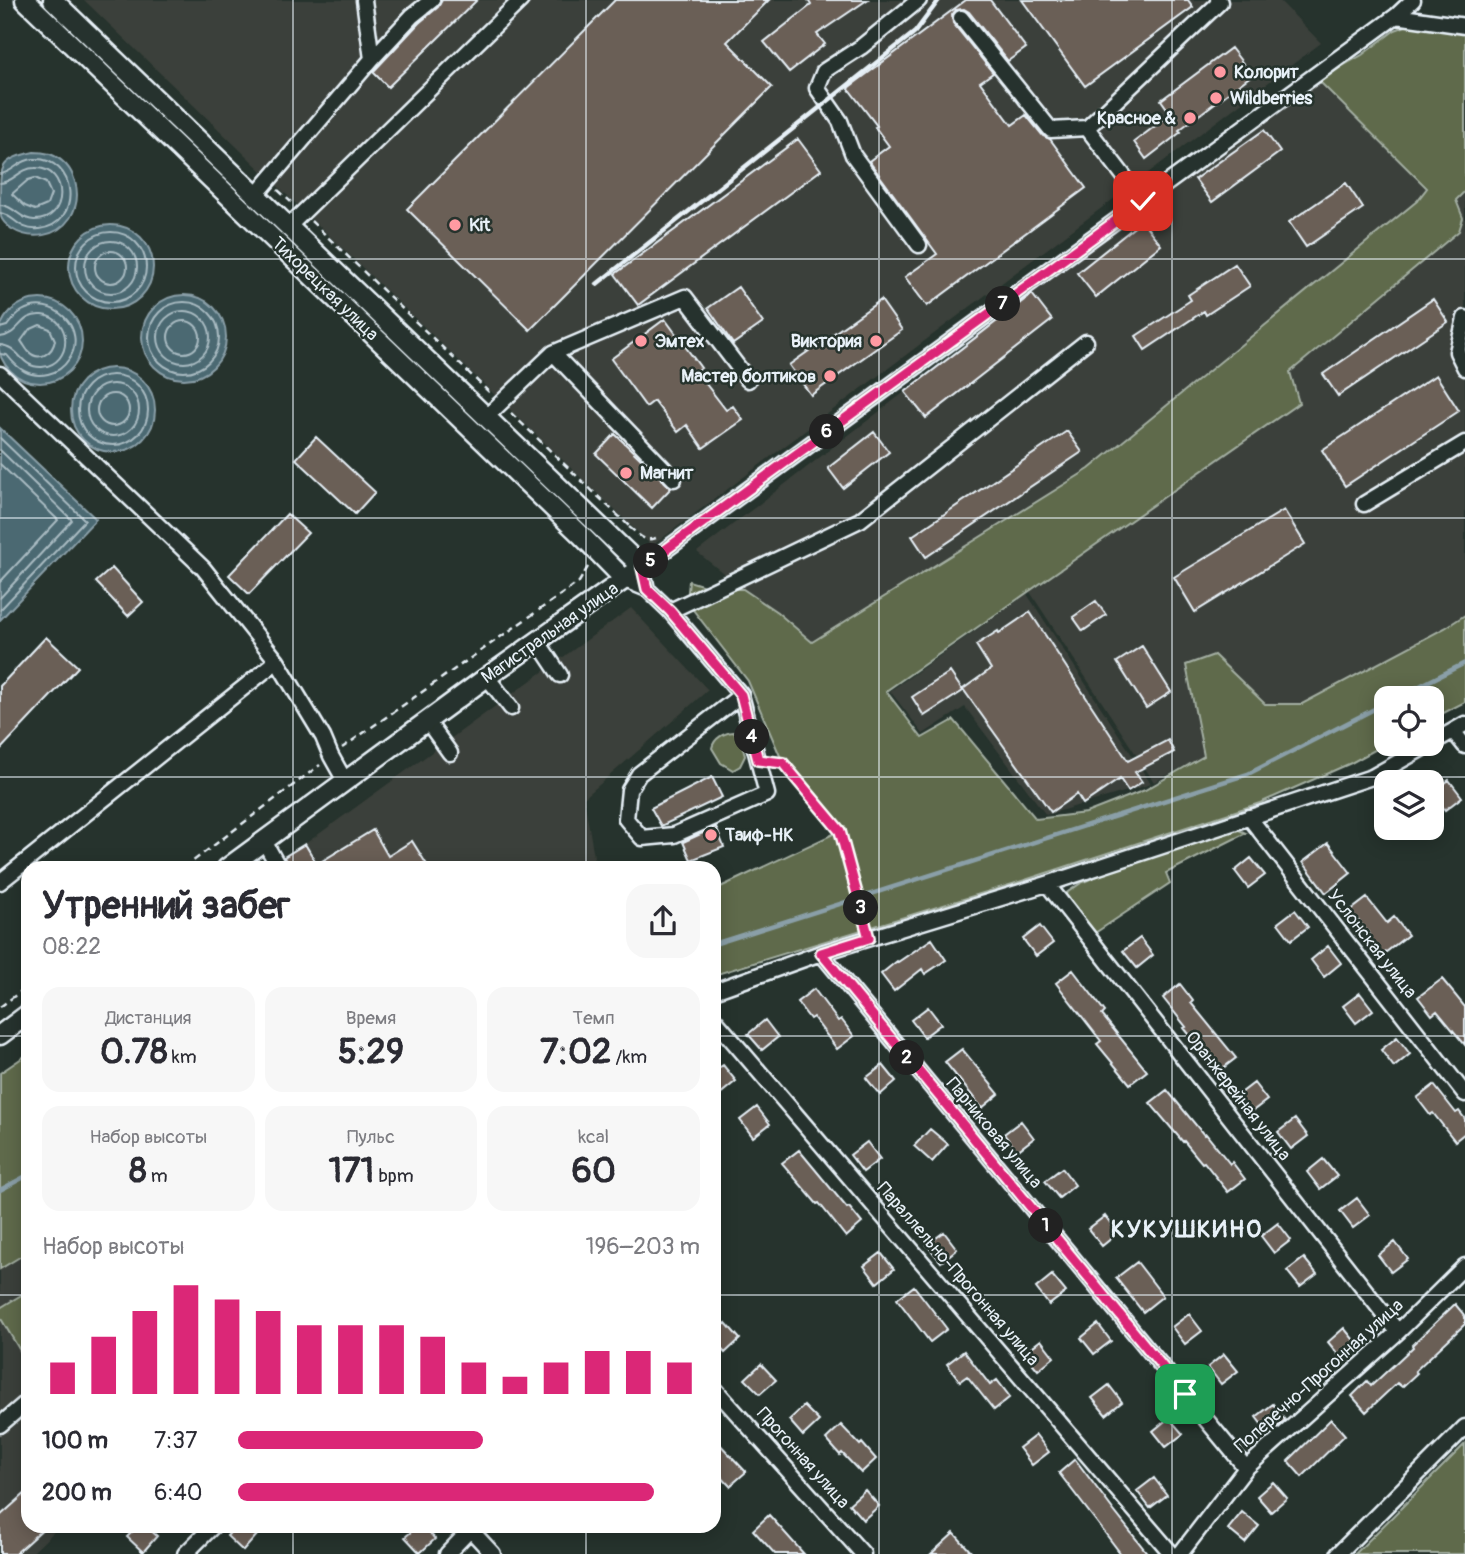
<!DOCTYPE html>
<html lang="ru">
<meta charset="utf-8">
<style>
:root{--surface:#fff;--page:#f7f7f7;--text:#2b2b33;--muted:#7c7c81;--accent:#db2777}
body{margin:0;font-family:Pangolin,sans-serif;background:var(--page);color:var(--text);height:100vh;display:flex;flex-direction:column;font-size:26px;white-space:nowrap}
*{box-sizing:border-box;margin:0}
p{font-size:23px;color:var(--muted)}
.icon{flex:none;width:38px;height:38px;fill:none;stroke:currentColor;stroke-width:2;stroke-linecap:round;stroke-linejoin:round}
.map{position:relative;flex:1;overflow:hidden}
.panel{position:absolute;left:21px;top:861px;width:700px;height:672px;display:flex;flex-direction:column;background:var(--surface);border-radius:21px;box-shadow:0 4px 18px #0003}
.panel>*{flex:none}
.controls{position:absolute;left:1374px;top:686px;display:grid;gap:14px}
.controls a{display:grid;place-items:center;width:70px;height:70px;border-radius:14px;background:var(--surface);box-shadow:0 4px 18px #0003;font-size:35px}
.pin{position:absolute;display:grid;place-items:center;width:60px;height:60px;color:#fff;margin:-30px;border-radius:14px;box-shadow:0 4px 10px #0006}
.km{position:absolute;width:35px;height:35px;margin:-18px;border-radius:50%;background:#222;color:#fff;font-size:19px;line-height:35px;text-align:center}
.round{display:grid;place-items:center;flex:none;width:74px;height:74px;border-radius:21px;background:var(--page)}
.overview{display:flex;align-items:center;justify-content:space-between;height:119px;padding:0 21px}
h1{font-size:38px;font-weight:800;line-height:52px}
.figures{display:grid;grid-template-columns:repeat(3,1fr);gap:10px;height:119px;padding:7px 21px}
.figures div{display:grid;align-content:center;border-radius:18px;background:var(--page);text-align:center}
.figures b{font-size:35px;font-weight:800}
.figures small{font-size:19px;font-weight:400}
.figures p{font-size:19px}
.chart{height:196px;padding:14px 21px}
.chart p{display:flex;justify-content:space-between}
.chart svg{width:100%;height:126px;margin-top:7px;stroke:var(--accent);stroke-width:6}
ul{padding:0 21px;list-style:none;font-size:23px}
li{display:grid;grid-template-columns:112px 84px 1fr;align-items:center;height:52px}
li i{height:18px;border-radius:9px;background:var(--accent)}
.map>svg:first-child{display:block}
</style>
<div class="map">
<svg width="1465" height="1554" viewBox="0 0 1465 1554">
<rect width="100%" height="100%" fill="#26332d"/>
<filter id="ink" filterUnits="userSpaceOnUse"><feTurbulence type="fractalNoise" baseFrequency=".0143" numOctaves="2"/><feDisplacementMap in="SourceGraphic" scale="14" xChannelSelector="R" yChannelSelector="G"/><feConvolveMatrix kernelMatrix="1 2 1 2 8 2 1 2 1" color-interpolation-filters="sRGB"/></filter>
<g filter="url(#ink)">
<path fill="#3b403a" d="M84,0H1279L1321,43L652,546Z
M1318,80L1427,188L1417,201L1089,469L812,642L777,612L743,589L697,552L1032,294Z
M1465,192V615L1445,628L1302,704H1265L1214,655L1186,665L1204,756L1154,782L1030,592L1299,403L1290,372L1463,218L1456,200Z
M1027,594L1151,784L1046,815L965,707L923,734L890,691Z
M631,608L708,690L584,798L596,868H269L278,860L305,844Z
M28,1226V1526H60L31,1554H0V1244Z"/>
<path fill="#5e6a4b" stroke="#a3aea2" stroke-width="2" d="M1422,20L1465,30V191L1456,200L1463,218L1459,231L1290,372L1299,403L886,691L922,738L954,720L1036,819L1086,813L1145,790L1204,756L1186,665L1214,655L1265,704H1302L1445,628L1465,615V702L1432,719V698H1386V744L1351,763L1260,803L1016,883L714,975V890L840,831L783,763L748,681L687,602L689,581L714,589H743L777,612L812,642L1089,469L1417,201L1427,188L1318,80L1362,55L1395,30Z
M733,732L740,737L745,756L740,766L733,770L721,763L712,748C714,738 724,733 733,732Z
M1227,829L1239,830L1246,833L1166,873L1170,883L1095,933L1065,894L1081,883L1158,850Z
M28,1054V1252L0,1269V1073Z
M28,1291V1357L25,1359L0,1317V1308Z
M1465,1444V1554H1355Z"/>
<path fill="#4b6972" stroke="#8a9fa8" stroke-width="2" d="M34,152C39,152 46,153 50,154C76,164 84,196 70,218C57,237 31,241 12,229C8,226 3,223 1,217C0,212 0,202 0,196C0,164 2,159 34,152Z
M69 267a42 42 0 1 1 84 0a42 42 0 1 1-84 0Z
M142 337a42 42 0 1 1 84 0a42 42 0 1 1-84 0Z
M-2 341a42 42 0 1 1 84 0a42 42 0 1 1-84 0Z
M71 410a42 42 0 1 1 84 0a42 42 0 1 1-84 0Z
M0,428L96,519L0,620Z"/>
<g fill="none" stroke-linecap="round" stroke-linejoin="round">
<path stroke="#a9bbc2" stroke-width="2" d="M0,174C12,173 19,160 33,159C77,156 84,224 39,229C18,231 14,215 0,213
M35,178L46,183L51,194L47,205L35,210L25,206L12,194L28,180Z
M0,183C14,182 20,168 35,168C69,167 69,221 34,220C20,220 14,205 0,205
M76 267a35 35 0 1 1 70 0a35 35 0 1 1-70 0Z
M85 267a26 26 0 1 1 52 0a26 26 0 1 1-52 0Z
M95 267a16 16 0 1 1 32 0a16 16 0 1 1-32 0Z
M149 337a35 35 0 1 1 70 0a35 35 0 1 1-70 0Z
M158 337a26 26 0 1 1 52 0a26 26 0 1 1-52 0Z
M168 337a16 16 0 1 1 32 0a16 16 0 1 1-32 0Z
M40,325L50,329L55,340C53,353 39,363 28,351C27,350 22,342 21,341L29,330Z
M0,328L7,326C12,320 15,315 22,311C52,293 89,329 69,359C64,367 57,372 48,374C29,378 18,369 7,355L0,354
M0,337C20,335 20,313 42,315C73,318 73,364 42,367C20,368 20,346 0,345
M78 410a35 35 0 1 1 70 0a35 35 0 1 1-70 0Z
M87 410a26 26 0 1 1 52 0a26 26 0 1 1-52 0Z
M97 410a16 16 0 1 1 32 0a16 16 0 1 1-32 0Z
M0,438L85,520L0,610
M0,450L72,520L0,598
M0,464L58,520L0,582"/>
<path stroke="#8a9fa8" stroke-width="4.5" d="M1396,698L1465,663
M714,944L1248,774L1386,703
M0,1190L28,1175"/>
</g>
<path fill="#6b5f57" stroke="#e8f1f8" stroke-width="2" d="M442,0H477L388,87L373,72L419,23L438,7Z
M615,0H769L727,42L772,87L530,330L407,209Z
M808,0H867L817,34L825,44L789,72L764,42L811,5Z
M966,0H990L1026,48L1008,61L969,12L964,9L956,10L952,15L953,23L993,73L980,82L1012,125L1026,115L1043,136L1050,139L1086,188L927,306L905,277L937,254L869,161L889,146L875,127L877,126L848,88Z
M1022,0H1188L1193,7L1085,86Z
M1231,48L1252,75L1179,130L1181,132L1146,159L1134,142L1171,114L1161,100Z
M1264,130L1280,152L1212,202L1195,179Z
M798,139L821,170L638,305L615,274Z
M1346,183L1363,208L1306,247L1289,222Z
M1142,221L1161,245L1096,297L1077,273Z
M1235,264L1250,286L1206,315L1204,311L1145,350L1136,336L1191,300L1188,295Z
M738,287L763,323L733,344L708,308Z
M1032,294L1052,320L926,418L905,392Z
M1433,299L1448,322L1338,396L1323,374Z
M881,300L902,330L811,395L789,365Z
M665,319L701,368L696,371L726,410L733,406L743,420L703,448L687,425L678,432L654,401L646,407L611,359Z
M1436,375L1459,411L1345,486L1322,450Z
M1067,431L1082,452L926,557L912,536Z
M874,432L889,452L843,488L828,468Z
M615,434L671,488L652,508L596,454Z
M316,437L375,492L355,514L296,459Z
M1284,510L1305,544L1195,612L1174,577Z
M287,514L308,533L249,594L229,575Z
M112,568L143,602L128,616L96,582Z
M1096,601L1106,615L1083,631L1073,617Z
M1030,612L1128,761L1168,740L1174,752L1135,772L1142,782L1128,791L1120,779L1083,804L1077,794L1051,812L963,689L991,669L976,645L998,631L999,633Z
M46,637L78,667L0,750V686Z
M1142,646L1171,692L1146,708L1117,662Z
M950,672L963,691L924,716L912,697Z
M712,777L722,797L661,826L651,808Z
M1449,780L1462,797L1445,810L1432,793Z
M716,827L724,847L691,860L683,842Z
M373,830L388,856L412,841L429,868H289L284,857L305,844L317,864Z
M1328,843L1351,873L1326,893L1303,862Z
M1251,858L1265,875L1248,888L1235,871Z
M1367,898L1387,923L1394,917L1408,935L1381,956L1367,938L1370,935L1350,911Z
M1295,910L1308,927L1291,940L1278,923Z
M1040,926L1053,943L1036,956L1023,939Z
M1140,938L1153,955L1137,968L1123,951Z
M932,939L946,960L925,974L922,969L894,991L881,974L897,961L898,962Z
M1328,946L1341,963L1324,977L1311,960Z
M1073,970L1105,1012L1102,1015L1147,1071L1130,1084L1097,1044L1101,1041L1056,983Z
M1442,979L1465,1007V1045L1437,1011L1432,1015L1418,997Z
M1180,984L1193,1001L1191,1003L1236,1058L1219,1071L1184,1028L1186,1027L1163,998Z
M814,989L838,1021L841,1019L854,1036L837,1049L813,1017L810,1019L797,1002Z
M1360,993L1373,1010L1356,1023L1343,1006Z
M928,1007L941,1024L924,1037L911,1020Z
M765,1020L778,1037L762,1050L748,1034Z
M1397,1037L1410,1054L1394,1067L1381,1050Z
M962,1049L999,1094L982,1108L945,1062Z
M723,1065L736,1081L719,1095L714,1088V1071Z
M883,1065L896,1081L880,1095L866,1078Z
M1254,1083L1267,1100L1250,1113L1237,1096Z
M1434,1085L1456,1113L1459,1111L1465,1119V1133L1455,1141L1433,1113L1430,1115L1417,1098Z
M1167,1090L1204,1135L1206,1134L1230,1164L1232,1162L1245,1179L1228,1192L1204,1162L1202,1163L1184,1141L1183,1142L1150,1103Z
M757,1107L770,1124L753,1137L740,1120Z
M1295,1119L1308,1136L1291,1149L1278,1132Z
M1021,1121L1034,1138L1017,1151L1004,1134Z
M930,1129L948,1144L932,1162L914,1146Z
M867,1142L880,1159L863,1172L850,1155Z
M799,1150L847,1208L849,1207L862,1223L846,1237L819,1203L817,1204L782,1163Z
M1323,1159L1337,1176L1320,1189L1307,1172Z
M1062,1168L1075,1185L1059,1198L1045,1181Z
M1357,1198L1370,1215L1353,1228L1340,1211Z
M1105,1216L1118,1233L1102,1246L1088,1229Z
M1278,1223L1291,1240L1274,1253L1261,1236Z
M944,1232L957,1249L941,1262L927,1245Z
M1395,1242L1408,1259L1391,1272L1378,1255Z
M881,1253L894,1269L877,1283L864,1266Z
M1304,1258L1317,1274L1300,1287L1287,1271Z
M1137,1262L1163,1296L1143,1312L1116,1278Z
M1052,1275L1066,1292L1049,1305L1036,1288Z
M914,1286L947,1329L930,1342L897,1299Z
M1455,1304L1465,1316V1324L1415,1371L1417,1373L1402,1387L1397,1383L1366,1412L1352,1396L1367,1381L1371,1386L1413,1347L1412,1345Z
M1189,1314L1202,1331L1185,1344L1172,1327Z
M726,1323L740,1339L725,1353L714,1341V1334Z
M1098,1324L1111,1341L1094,1354L1081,1338Z
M1344,1328L1358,1345L1341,1358L1328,1342Z
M1041,1340L1054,1357L1038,1370L1024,1353Z
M964,1351L990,1385L997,1380L1010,1397L994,1410L967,1376L960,1381L947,1364Z
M1224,1354L1238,1371L1221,1384L1208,1367Z
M761,1364L776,1380L760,1394L745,1379Z
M1109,1385L1122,1402L1106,1415L1092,1398Z
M1273,1404L1285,1420L1269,1434L1256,1417Z
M804,1406L819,1421L803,1436L789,1420Z
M1169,1418L1183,1434L1166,1447L1153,1431Z
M1331,1419L1345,1435L1302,1477L1288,1461Z
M841,1425L860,1445L862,1443L876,1459L861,1473L842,1453L840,1455L826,1439Z
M1036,1435L1049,1452L1032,1465L1019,1448Z
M714,1438L746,1472L730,1486L714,1469Z
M1075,1459L1114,1511L1148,1554H1121L1105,1533L1059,1473Z
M1154,1478L1167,1495L1150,1508L1137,1491Z
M1273,1482L1287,1498L1271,1512L1257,1496Z
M865,1490L879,1506L863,1520L849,1504Z
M28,1491V1526H46L15,1554H0V1516Z
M1242,1512L1259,1526L1245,1543L1228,1529Z
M769,1515L804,1554H775L753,1530Z
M138,1526H146L157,1536L143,1552L127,1537Z
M236,1526H247L257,1535L243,1551L227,1536Z
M418,1526H424L435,1539L420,1553L405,1537Z
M954,1533L973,1554H931Z"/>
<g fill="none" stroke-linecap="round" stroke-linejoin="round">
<g stroke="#e8f1f8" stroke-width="19">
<path id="minor" d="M364,0L372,59
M1396,16L1465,26
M961,18L1051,130L1087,128L1220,2L1218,0
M1087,128L1143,201
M256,195L372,59L412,16L432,0
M289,226L521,0
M919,245L853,155L840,121L817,88L824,71L861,47L919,0
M1465,318L1457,352L1465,368
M553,353L685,297L748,380
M0,374L203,568L277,661L323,737L331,756L345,781
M486,417L553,353L674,479
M1364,504L1465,443
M625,580L647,589L670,611L741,695L639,774L629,790L626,819L642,838L674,835L767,794L741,695
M647,589L642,567L1396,16L1413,0
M670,611L860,520L1086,342
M538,642L560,675
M487,677L511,708
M427,721L450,753
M1453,731L1465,746
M1432,743L1465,724
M1249,817L1465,1094
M264,841L279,868
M0,882L277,661
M1047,884L1398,1332
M821,953L1246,1468
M714,991L821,953L1047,884L1372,777L1430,744
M714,1019L1172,1554
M714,1388L863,1554
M0,1425L28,1401
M467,1526L493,1554
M185,1554L213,1526
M447,1554L470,1530
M1180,1554L1246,1468L1398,1332L1465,1266
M1338,1554L1465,1427"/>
</g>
<g stroke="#e8f1f8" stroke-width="23">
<path id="major" d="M25,0L581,535L625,580
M53,0L642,567L487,677L227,868
M0,1035L28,1014"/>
</g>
<path stroke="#e8f1f8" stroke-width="2.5" stroke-dasharray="7 5" stroke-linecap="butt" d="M278,190L291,202
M311,221L491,394
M511,413L630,527
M629,527C638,533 643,543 656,538
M342,748L579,582L589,565
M772,762L783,763L840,831L865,925
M184,868L320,765
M0,1007L28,986"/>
<use href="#minor" stroke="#26332d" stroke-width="14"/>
<use href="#major" stroke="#26332d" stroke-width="18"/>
<path stroke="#e8f1f8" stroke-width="4.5" d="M597,284L915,32L939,0"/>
</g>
</g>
<g fill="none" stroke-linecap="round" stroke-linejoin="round" filter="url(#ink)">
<g stroke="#fff" stroke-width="14">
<path id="route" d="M1143,201L642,567L647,589L670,611L741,695L758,760L783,763L840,831L869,938L821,953L1185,1394"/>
</g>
<use href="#route" stroke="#db2777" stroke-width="9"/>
</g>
<path fill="none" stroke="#e8f1f8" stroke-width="2" stroke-opacity="0.55" d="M293,0V868M586,0V868M879,0V1554M1172,0V1554M0,259H1465M0,518H1465M0,777H1465M0,1036H28M714,1036H1465M0,1295H28M714,1295H1465M293,1526V1554M586,1526V1554"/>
<g fill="#ff9aa2" stroke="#26332d" stroke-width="2.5">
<circle cx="1220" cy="72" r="7"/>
<circle cx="1216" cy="98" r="7"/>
<circle cx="1190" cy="118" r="7"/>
<circle cx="455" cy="225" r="7"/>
<circle cx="641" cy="341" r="7"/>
<circle cx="876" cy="341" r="7"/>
<circle cx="830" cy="376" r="7"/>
<circle cx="626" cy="473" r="7"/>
<circle cx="711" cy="835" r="7"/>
</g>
<g text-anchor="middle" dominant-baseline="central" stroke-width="5" stroke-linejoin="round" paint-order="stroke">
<g font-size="18" font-weight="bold" fill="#e8f1f8" stroke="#26332d" text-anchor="start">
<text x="1234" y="72">Колорит</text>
<text x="1230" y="98">Wildberries</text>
<text x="1176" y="118" text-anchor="end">Красное &amp;</text>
<text x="469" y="225">Kit</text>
<text x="655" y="341">Эмтех</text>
<text x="862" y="341" text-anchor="end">Виктория</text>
<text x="816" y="376" text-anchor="end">Мастер болтиков</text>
<text x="640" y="473">Магнит</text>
<text x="725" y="835">Таиф-НК</text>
</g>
<g font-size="18" fill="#e8f1f8" stroke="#26332d">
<text transform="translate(325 289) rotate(44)">Тихорецкая улица</text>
<text transform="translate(550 633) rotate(-35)">Магистральная улица</text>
<text transform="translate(1372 944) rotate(52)">Услонская улица</text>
<text transform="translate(1238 1096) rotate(52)">Оранжерейная улица</text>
<text transform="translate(994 1133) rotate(50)">Парниковая улица</text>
<text transform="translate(958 1274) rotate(49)">Параллельно-Прогонная улица</text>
<text transform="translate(1319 1376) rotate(-42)">Поперечно-Прогонная улица</text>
<text transform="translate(803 1458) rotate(48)">Прогонная улица</text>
</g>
<g font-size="24" font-weight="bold" letter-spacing="2" fill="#e8f1f8" stroke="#26332d">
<text x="1187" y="1229">КУКУШКИНО</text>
</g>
</g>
</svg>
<div class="controls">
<a><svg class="icon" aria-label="locate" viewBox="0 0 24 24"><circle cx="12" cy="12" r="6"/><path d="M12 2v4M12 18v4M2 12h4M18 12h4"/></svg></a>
<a><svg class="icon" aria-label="layers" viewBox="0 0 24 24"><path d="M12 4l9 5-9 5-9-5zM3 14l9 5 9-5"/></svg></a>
</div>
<div class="pin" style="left:1185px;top:1394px;background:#1e9e55"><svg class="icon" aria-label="arrive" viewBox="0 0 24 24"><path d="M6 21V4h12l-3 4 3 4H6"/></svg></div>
<div class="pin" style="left:1143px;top:201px;background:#d93025"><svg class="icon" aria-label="check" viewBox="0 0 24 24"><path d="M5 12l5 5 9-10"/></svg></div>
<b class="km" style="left:1046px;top:1226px">1</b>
<b class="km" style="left:907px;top:1058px">2</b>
<b class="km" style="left:861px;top:908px">3</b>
<b class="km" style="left:752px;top:737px">4</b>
<b class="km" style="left:651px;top:561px">5</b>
<b class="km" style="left:827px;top:432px">6</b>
<b class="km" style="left:1003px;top:304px">7</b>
<section class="panel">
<div class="overview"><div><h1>Утренний забег</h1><p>08:22</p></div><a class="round"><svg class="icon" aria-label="share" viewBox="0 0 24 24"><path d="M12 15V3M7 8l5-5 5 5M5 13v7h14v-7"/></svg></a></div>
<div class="figures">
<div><p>Дистанция</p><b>0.78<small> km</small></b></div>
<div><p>Время</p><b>5:29</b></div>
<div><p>Темп</p><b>7:02<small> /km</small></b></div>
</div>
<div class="figures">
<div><p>Набор высоты</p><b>8<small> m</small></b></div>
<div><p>Пульс</p><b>171<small> bpm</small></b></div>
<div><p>kcal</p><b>60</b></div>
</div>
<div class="chart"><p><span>Набор высоты</span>196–203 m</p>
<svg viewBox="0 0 160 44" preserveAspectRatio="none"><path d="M5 44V33M15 44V24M25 44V15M35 44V6M45 44V11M55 44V15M65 44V20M75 44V20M85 44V20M95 44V24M105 44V33M115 44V38M125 44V33M135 44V29M145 44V29M155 44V33"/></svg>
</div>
<ul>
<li><b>100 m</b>7:37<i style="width:53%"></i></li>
<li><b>200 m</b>6:40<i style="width:90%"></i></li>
</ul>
</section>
</div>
